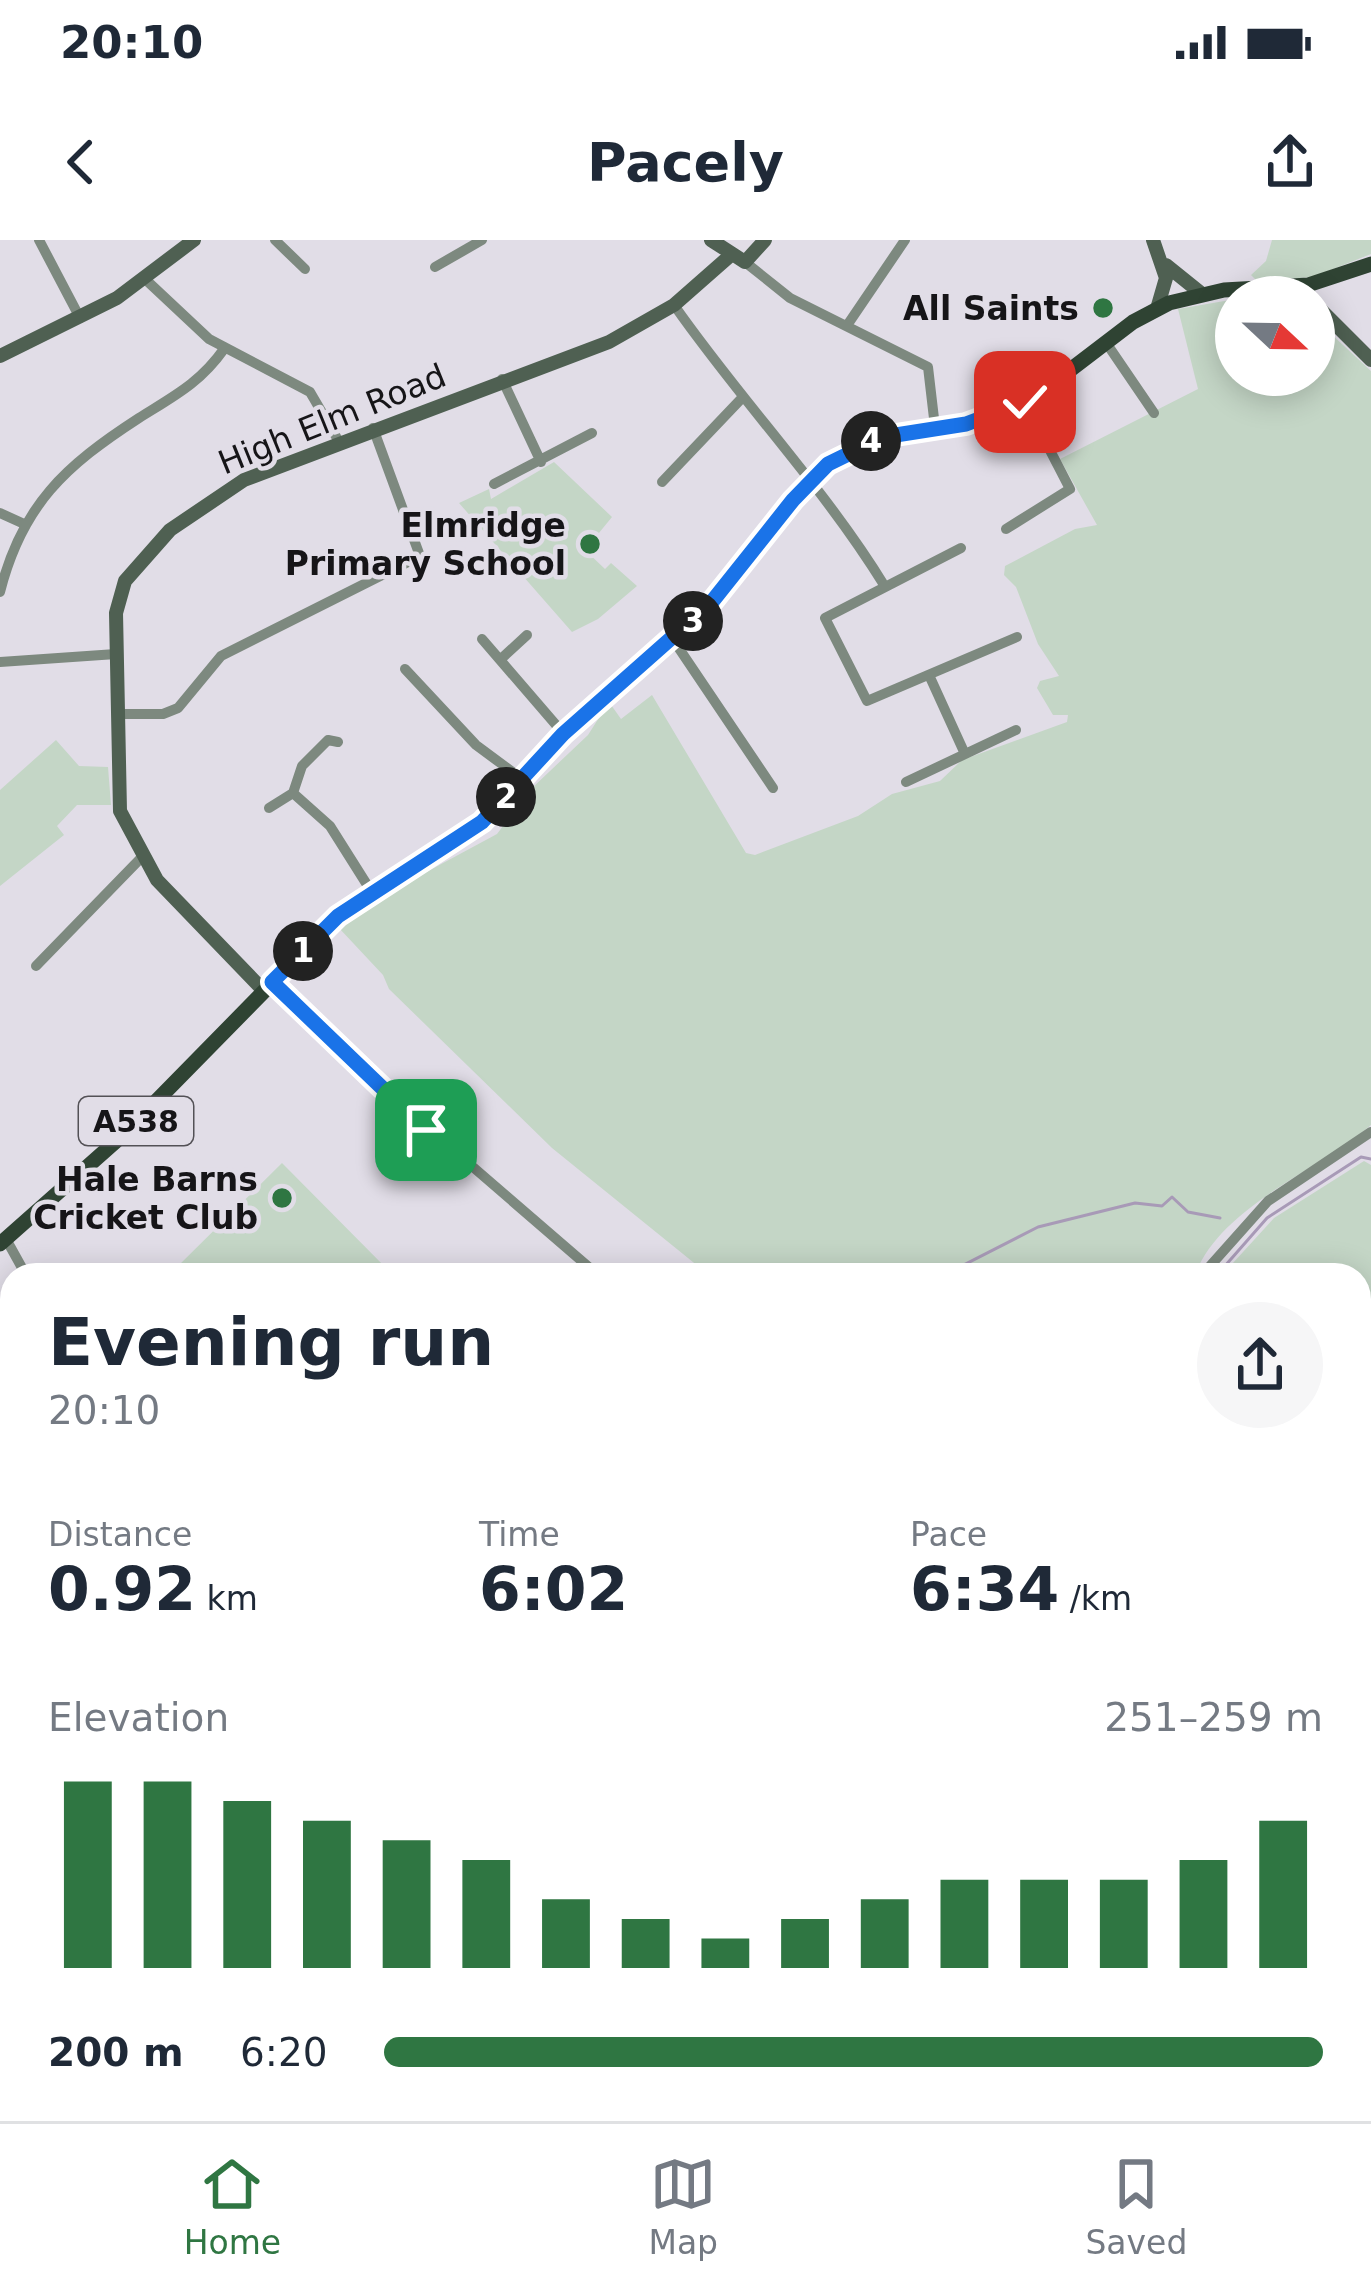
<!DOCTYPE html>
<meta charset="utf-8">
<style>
:root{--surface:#fff;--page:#f6f6f7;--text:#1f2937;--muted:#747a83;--line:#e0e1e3;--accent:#2f7642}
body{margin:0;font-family:"DejaVu Sans",sans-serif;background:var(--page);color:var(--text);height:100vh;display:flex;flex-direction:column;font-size:45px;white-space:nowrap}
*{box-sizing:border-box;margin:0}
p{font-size:39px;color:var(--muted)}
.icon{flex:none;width:66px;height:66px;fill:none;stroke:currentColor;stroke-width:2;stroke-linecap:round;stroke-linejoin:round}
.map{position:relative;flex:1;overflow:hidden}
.sheet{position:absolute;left:0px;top:1023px;width:1371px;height:858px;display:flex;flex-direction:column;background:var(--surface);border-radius:36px 36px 0 0;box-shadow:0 6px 30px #0003}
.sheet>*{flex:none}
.needle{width:78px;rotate:112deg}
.buttons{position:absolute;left:1215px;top:36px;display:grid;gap:24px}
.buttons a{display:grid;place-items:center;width:120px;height:120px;border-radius:50%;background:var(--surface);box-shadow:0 6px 30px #0003;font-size:60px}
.pin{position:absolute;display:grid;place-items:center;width:102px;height:102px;color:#fff;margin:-51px;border-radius:24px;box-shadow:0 6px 18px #0006}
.km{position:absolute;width:60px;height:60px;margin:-30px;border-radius:50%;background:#222;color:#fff;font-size:33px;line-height:60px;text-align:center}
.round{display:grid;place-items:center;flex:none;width:126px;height:126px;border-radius:63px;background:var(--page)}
.headline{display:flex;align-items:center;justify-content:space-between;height:204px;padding:0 48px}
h1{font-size:66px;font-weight:600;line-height:90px}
.metrics{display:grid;grid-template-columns:repeat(3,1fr);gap:18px;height:204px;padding:12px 48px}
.metrics div{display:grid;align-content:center}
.metrics b{font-size:60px;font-weight:600}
.metrics small{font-size:33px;font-weight:400}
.metrics p{font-size:33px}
.chart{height:336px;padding:24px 48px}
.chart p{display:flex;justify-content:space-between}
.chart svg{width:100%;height:216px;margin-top:12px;stroke:var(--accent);stroke-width:6}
ul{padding:0 48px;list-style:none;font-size:39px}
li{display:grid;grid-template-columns:192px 144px 1fr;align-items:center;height:90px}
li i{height:30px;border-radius:15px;background:var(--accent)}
.status{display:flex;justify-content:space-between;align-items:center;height:84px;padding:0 60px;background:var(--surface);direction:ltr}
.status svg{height:33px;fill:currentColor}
header{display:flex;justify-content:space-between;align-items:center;height:156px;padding:0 48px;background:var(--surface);font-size:54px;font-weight:600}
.tabs{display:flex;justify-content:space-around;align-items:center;height:168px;border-top:3px solid var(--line);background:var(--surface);font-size:33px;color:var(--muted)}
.tabs a{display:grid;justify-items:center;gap:6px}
.tabs .selected{color:var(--accent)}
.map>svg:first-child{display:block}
</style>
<div class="status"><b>20:10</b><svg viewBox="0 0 49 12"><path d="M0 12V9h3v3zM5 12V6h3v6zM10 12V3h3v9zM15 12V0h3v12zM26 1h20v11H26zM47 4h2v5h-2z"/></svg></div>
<header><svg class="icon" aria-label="back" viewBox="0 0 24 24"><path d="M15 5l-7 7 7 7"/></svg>Pacely<svg class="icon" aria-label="share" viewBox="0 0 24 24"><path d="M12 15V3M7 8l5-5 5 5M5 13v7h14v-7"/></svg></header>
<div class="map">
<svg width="1371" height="1881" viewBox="0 0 1371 1881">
<rect width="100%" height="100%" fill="#e1dde7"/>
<path fill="#c4d6c6" d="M1272,0H1371V14L1313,37L1257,41L1251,35L1266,21Z
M1236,59V135H1314V78L1371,131V885C1319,930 1220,967 1195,1035H709L552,908L389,749L383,735L339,688L380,657L497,594L531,549L588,495L609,462L621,479L652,455L746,613L755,615L858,576L892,554L940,541L962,520L1067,482L1068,475H1053L1037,448L1040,441L1059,436L1038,404L1016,347L1004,335L1005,326L1075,289L1097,285L1060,219L1198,149L1178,69Z
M554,222L612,277L585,310L605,329L611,323L637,346L598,379L572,392L459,263L489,249L491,259Z
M56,500L79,526L108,527L111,565H77L57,586L64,595L0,646V550Z
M1364,921L1371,925V1243L1359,1257V1035H1222L1274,978Z
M282,923L393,1035H185L177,1027Z
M1368,1295L1371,1298V1448L1359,1438V1305Z
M1371,1530V1725L1359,1729V1549Z
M571,1869H837L840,1881H547L545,1874Z
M841,1869H1185L1181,1876L1136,1881H844Z"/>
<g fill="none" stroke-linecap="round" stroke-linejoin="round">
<path stroke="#a89ab7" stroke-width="3" d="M944,1035L1038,987L1135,963L1162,966L1172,957L1188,972L1220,978
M1217,1035L1267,978L1361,917L1371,919
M511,1881L531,1869"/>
<path stroke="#9c98a0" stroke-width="24" d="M0,1866L12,1861
M107,1869L121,1881
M47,1881H57"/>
<path stroke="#7d897f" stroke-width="10" d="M39,0L80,78
M275,0L305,29
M745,22L790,58L928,127L935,187
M435,27L482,0
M145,39L209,99L310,152L338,200
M674,65C741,161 823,246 884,345
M848,84L905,0
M1107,104L1154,173
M502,139L541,222
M662,242L742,158
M494,244L592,193
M0,273L22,283
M1006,289L1070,249L1025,162
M961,308L825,378L867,461L1017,397
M0,352C22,265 65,226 139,178C174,156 200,143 224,109
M482,399L563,493
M674,401L773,548
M502,418L527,395
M0,422L116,414
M405,429L476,505L522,539
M929,435L965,514
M117,474H163L178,468L221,416L420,316L373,188
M338,502L328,500L302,526L293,553L330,586L371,651
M906,542L1016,490
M269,568L293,553
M36,726L141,618
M272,742L349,820L598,1035
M6,999L26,1035
M1202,1035L1268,961L1371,892
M2,1453L12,1440
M1359,1748L1371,1742"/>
<path stroke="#4f6052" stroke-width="14" d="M711,0L745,22L765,0
M1153,0L1166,38L1157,69
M1166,25L1202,54
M1314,63L1371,120
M0,116L117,58L194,0
M264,751L157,640L120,571L116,373L125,341L170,290L244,240L609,102L674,65L732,14
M0,1741L12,1739
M334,1869L347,1881
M1136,1881L1155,1873L1196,1881"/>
<path stroke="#2f4333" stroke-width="15" d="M0,1004L123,895L338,676L482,582L563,493L711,363L828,224L883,197L1000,174L1036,156L1133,82L1169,63L1224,50L1308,45L1371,24"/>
<path stroke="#142c19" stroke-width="18" d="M0,1500L12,1509
M0,1529L12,1538
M394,1869L406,1881
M430,1869L441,1881"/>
</g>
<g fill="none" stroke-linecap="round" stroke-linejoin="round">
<g stroke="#fff" stroke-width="24">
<path id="route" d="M426,890L272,742L338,676L482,582L563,494L711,363L793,260L828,224L883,197L966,184L1025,162"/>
</g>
<use href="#route" stroke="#1a73e8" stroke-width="15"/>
</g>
<g fill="#2f7642" stroke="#e1dde7" stroke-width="4.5">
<circle cx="1103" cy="68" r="12"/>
<circle cx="590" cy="304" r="12"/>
<circle cx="282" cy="958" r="12"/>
</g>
<g text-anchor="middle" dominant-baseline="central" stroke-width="9" stroke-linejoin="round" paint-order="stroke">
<rect fill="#e1dde7" stroke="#535156" stroke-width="3" x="79" y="857" width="114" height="48" rx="9"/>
<g font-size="30" font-weight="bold" fill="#161518">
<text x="136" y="881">A538</text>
</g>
<g font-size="33" font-weight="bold" fill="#161518" stroke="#e1dde7" text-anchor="end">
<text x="1079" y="68">All Saints</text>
<text x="566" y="285">Elmridge<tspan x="566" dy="38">Primary School</tspan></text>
<text x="258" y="939">Hale Barns<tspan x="258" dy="38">Cricket Club</tspan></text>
</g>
<g font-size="33" fill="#161518" stroke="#e1dde7">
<text transform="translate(332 179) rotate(-22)">High Elm Road</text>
</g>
</g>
</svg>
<div class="buttons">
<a><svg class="needle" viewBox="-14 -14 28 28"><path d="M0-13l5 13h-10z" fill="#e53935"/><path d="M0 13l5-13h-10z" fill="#747a83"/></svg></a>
</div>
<div class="pin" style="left:426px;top:890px;background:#1e9e55"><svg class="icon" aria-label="arrive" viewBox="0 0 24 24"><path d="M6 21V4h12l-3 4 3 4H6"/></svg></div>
<div class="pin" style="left:1025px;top:162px;background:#d93025"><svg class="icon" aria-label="check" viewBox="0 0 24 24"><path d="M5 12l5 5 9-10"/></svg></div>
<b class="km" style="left:303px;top:711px">1</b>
<b class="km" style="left:506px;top:557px">2</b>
<b class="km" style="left:693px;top:381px">3</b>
<b class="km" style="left:871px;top:201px">4</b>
<section class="sheet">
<div class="headline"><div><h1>Evening run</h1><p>20:10</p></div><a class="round"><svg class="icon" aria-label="share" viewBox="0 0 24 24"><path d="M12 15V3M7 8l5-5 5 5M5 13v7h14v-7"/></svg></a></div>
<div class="metrics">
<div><p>Distance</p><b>0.92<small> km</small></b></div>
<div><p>Time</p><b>6:02</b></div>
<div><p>Pace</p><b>6:34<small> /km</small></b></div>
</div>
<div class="chart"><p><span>Elevation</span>251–259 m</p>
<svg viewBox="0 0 160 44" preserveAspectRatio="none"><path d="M5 44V6M15 44V6M25 44V10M35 44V14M45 44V18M55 44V22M65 44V30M75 44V34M85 44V38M95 44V34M105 44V30M115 44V26M125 44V26M135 44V26M145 44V22M155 44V14"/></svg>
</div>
<ul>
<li><b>200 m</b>6:20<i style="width:100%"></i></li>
</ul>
</section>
</div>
<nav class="tabs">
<a class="selected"><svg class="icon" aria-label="home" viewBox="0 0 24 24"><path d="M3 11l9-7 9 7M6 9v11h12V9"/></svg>Home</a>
<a><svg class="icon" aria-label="map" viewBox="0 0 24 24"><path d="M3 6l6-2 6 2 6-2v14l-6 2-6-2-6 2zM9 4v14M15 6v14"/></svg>Map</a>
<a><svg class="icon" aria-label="saved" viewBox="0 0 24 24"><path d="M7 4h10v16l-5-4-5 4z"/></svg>Saved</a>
</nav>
